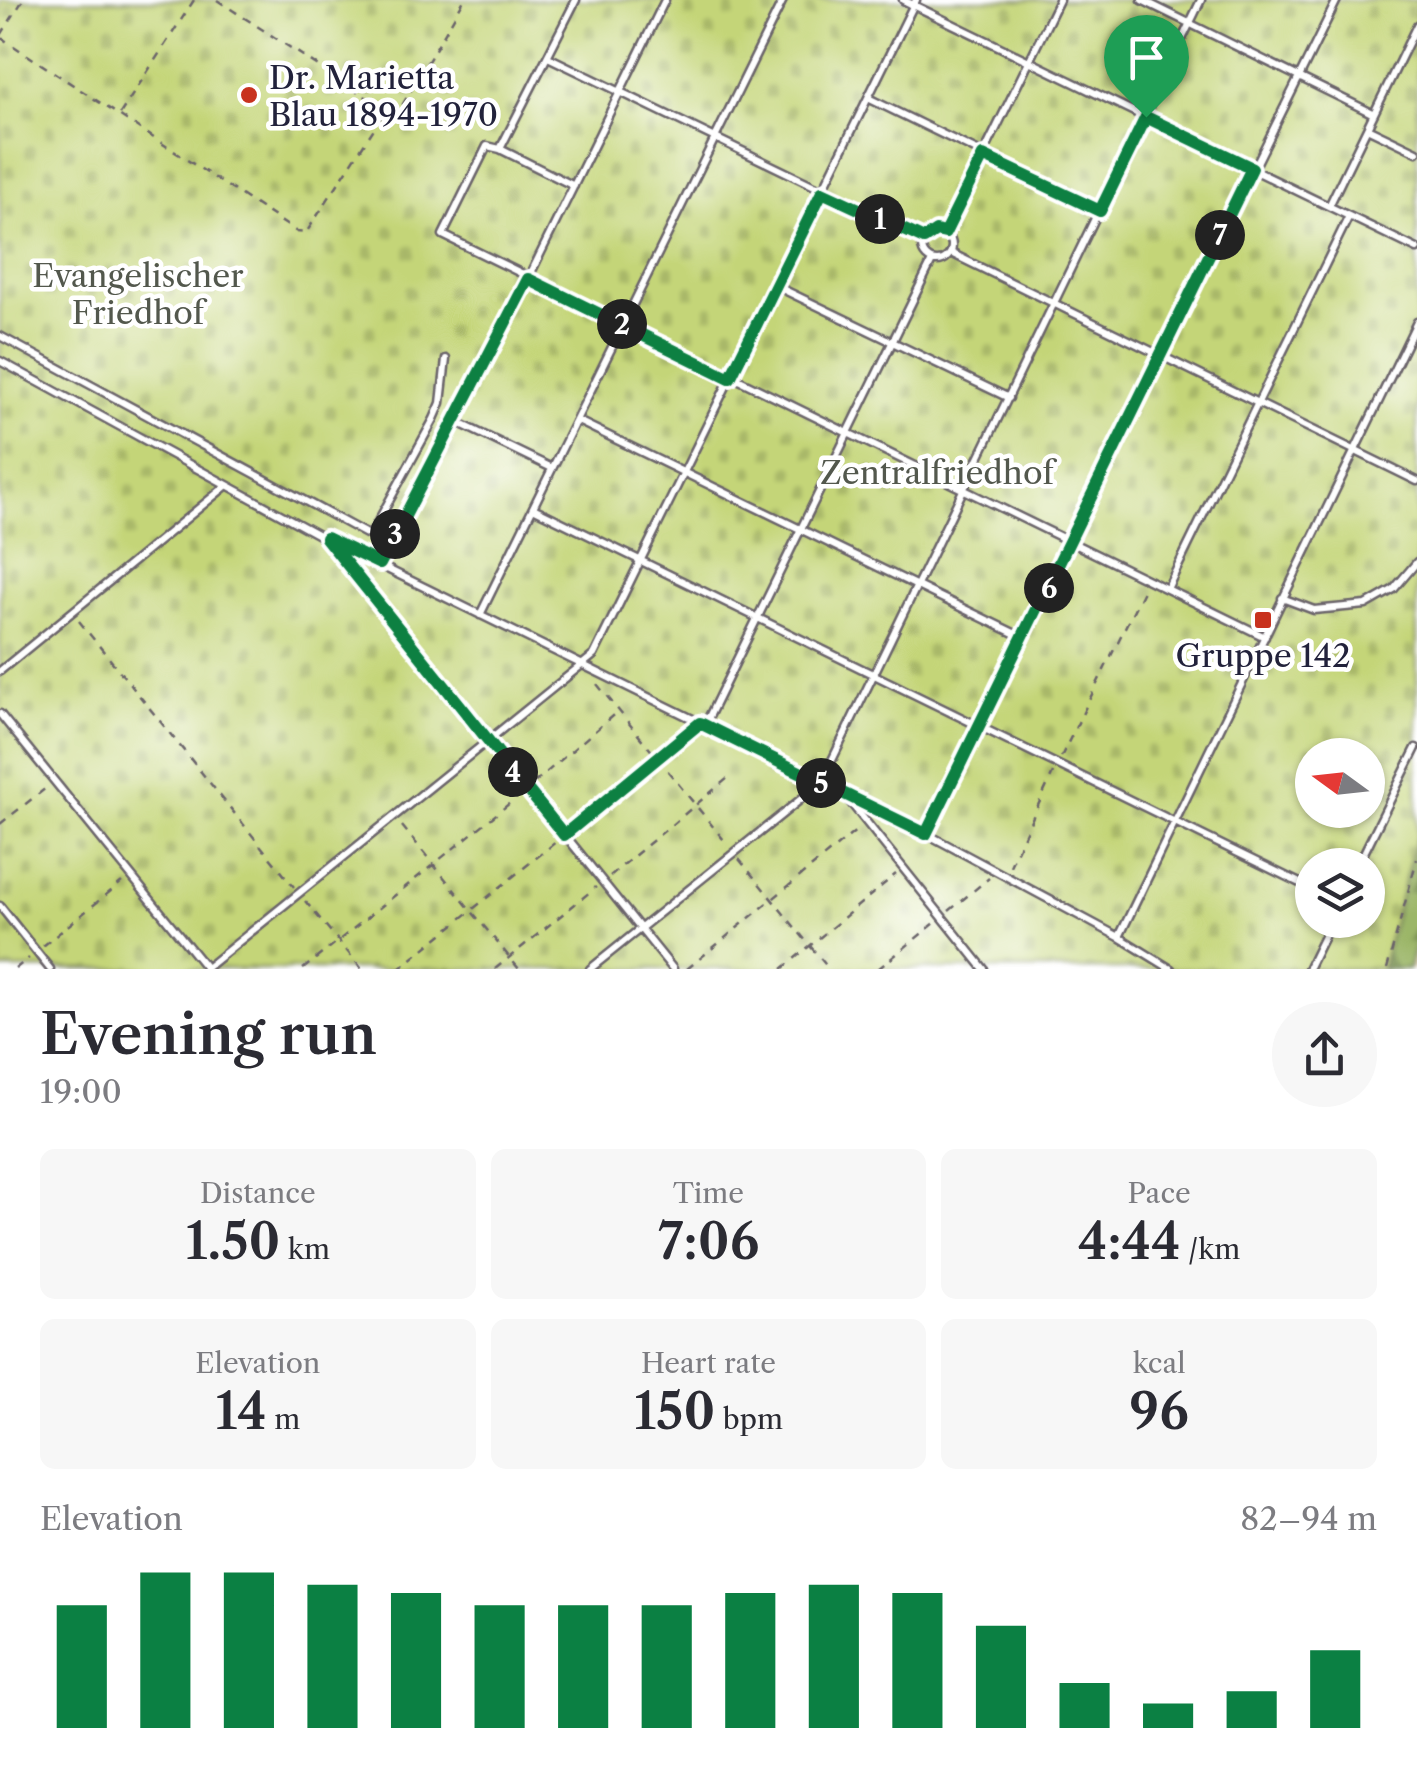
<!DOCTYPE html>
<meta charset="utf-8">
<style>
:root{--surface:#fff;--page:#f7f7f7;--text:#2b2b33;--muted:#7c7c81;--accent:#0b8043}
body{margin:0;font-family:"Libre Caslon Text",serif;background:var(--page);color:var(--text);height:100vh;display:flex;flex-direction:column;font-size:38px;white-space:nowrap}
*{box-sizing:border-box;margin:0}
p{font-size:32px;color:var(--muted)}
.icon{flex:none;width:55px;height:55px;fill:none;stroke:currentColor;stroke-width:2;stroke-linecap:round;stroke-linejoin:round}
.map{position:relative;height:969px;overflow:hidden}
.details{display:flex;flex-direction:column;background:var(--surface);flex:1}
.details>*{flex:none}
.needle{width:65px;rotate:285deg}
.controls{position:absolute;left:1295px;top:738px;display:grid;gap:20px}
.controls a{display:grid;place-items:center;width:90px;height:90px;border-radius:50%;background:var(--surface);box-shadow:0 2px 8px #0004;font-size:50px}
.pin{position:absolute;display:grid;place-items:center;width:85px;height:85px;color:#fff;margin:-102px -42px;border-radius:50% 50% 50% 0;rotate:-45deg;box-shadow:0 0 10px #0007}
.pin .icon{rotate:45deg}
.km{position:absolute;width:50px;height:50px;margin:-25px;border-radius:50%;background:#222;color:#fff;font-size:28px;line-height:50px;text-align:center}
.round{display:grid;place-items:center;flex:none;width:105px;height:105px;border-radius:52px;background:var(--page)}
.head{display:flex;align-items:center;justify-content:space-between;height:170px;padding:0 40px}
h1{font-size:55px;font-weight:600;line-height:75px}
.metrics{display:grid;grid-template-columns:repeat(3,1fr);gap:15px;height:170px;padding:10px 40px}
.metrics div{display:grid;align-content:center;border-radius:15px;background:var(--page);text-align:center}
.metrics b{font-size:50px;font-weight:600}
.metrics small{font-size:28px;font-weight:400}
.metrics p{font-size:28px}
.chart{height:280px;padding:20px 40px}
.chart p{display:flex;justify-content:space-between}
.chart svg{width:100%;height:180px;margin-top:10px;stroke:var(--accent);stroke-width:6}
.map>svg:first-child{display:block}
</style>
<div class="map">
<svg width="1417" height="969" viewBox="0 0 1417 969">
<defs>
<pattern id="forest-firs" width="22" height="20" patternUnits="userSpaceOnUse" patternTransform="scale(2.5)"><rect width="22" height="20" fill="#9bb668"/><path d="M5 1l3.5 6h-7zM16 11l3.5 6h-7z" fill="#7e9457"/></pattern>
<pattern id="cemetery-stones" width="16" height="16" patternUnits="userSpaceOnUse" patternTransform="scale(2.5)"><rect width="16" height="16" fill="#c4d578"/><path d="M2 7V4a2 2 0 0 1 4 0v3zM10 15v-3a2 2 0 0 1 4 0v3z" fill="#a8b769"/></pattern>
</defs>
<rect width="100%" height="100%" fill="#fff"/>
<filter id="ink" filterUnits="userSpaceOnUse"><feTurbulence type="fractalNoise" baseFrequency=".01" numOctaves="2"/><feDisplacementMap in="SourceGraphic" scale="20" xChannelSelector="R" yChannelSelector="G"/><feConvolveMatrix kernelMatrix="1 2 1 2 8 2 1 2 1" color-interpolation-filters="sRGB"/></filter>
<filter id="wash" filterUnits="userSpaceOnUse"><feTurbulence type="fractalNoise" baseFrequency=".0048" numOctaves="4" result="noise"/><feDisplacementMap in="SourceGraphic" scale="40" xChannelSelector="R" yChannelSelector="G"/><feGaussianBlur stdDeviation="2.25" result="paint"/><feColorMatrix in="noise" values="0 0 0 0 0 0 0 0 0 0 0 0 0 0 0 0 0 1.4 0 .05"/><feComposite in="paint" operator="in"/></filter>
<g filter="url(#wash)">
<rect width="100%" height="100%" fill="#efe0c1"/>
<path fill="url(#forest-firs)" stroke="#5e6c52" stroke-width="2.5" d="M1417,834V939L1409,969H1381Z"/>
<path fill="url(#cemetery-stones)" stroke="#737c5a" stroke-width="2.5" fill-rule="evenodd" d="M0,0H1417V834L1381,969H0ZM1312,755H1368V810H1312ZM1312,865H1368V920H1312Z"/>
</g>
<g filter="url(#ink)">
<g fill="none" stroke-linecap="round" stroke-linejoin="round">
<g stroke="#6a646a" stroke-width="11">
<path id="lane" d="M903,0L1417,249
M1142,0L1372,113
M548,57L924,239
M868,98L1100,211
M1367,128L1417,152
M500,149L487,146L443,235L1265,637
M574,186L500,149L576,0
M1329,206L1417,25
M922 246a15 15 0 1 1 30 0a15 15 0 1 1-30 0Z
M945,233L1059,0
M951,253L1417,481
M776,286L1009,398
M0,336L370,536L434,419L441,403L446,359
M0,361L326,539L927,834L1119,937L1171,969
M576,420L1024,638
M455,421L552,468
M533,508L1312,889
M330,543L673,969
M380,564L528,279L665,0
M1167,589L1349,216
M1282,598L1314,610L1366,605L1394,589L1417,562
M480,615L783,0
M0,671L226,486
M0,714L206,968
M705,725L932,261
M847,798L984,969
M927,834L1337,0
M1358,865L1416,748
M0,906L50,969
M1119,937L1417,322
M205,969L594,655L916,0
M590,969L821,783L1201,0
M1308,969L1332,920"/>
</g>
<path stroke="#6a646a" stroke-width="2.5" stroke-dasharray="8 8" stroke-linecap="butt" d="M217,0L386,110L397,114L464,0
M1,35L23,0
M0,37L297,232L306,233L386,110
M120,114L194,0
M79,621L294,887
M597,684L728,845
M1061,757L1144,589
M534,783L618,711
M0,824L46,788
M402,826L519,969
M571,830L692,730
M739,859L829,969
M1010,866L1053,773
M610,876L728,778
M305,901L362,969
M949,911L989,878
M43,946L122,882
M15,969L29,958
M303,969L520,795
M399,969L557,841
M495,969L596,887
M687,969L857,830
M782,969L896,874
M878,969L935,923
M1387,969L1417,859"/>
<use href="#lane" stroke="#fff" stroke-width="6"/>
</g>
</g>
<g fill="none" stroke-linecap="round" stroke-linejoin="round" filter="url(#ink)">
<g stroke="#fff" stroke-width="20">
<path id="route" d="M1146,117L1252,168L926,834L700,723L564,835L326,538L380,564L528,279L730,378L822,192L924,239L936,231L945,233L983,156L1100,211Z"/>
</g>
<use href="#route" stroke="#0b8043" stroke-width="12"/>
</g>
<g fill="#c8321e" stroke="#fff" stroke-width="4">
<circle cx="249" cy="95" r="10"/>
<rect x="1253" y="610" width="20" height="20" rx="5"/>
</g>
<g text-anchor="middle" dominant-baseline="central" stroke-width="9" stroke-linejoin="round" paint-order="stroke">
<g font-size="32" fill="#22223b" stroke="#fff" text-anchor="start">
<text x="269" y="77">Dr. Marietta<tspan x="269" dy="37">Blau 1894-1970</tspan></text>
<text x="1263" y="655" text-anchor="middle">Gruppe 142</text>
</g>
<g font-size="32" fill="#53584d" stroke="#fff">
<text x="138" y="275">Evangelischer<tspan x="138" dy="37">Friedhof</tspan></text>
<text x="937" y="472">Zentralfriedhof</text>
</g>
</g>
</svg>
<div class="controls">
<a><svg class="needle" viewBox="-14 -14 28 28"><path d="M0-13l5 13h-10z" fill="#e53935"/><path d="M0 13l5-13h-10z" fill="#7c7c81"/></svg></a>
<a><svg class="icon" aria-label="layers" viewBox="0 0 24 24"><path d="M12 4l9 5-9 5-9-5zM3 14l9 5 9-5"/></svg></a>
</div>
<div class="pin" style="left:1146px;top:117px;background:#1e9e55"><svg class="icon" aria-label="arrive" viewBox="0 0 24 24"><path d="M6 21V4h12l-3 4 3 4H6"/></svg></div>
<b class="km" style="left:880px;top:219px">1</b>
<b class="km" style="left:622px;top:324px">2</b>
<b class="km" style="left:395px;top:534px">3</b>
<b class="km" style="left:513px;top:772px">4</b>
<b class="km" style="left:821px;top:783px">5</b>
<b class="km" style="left:1049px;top:588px">6</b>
<b class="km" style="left:1220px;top:235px">7</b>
</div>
<section class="details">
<div class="head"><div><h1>Evening run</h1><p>19:00</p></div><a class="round"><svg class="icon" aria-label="share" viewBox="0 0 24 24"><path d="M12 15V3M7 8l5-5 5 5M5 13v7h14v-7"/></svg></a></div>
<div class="metrics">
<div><p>Distance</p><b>1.50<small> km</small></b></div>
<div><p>Time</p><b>7:06</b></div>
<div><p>Pace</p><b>4:44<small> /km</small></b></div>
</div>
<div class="metrics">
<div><p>Elevation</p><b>14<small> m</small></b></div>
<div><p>Heart rate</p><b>150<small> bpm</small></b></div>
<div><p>kcal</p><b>96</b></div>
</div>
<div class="chart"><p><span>Elevation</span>82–94 m</p>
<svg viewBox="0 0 160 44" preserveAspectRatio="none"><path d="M5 44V14M15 44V6M25 44V6M35 44V9M45 44V11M55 44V14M65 44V14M75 44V14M85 44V11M95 44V9M105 44V11M115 44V19M125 44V33M135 44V38M145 44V35M155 44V25"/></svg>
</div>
</section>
